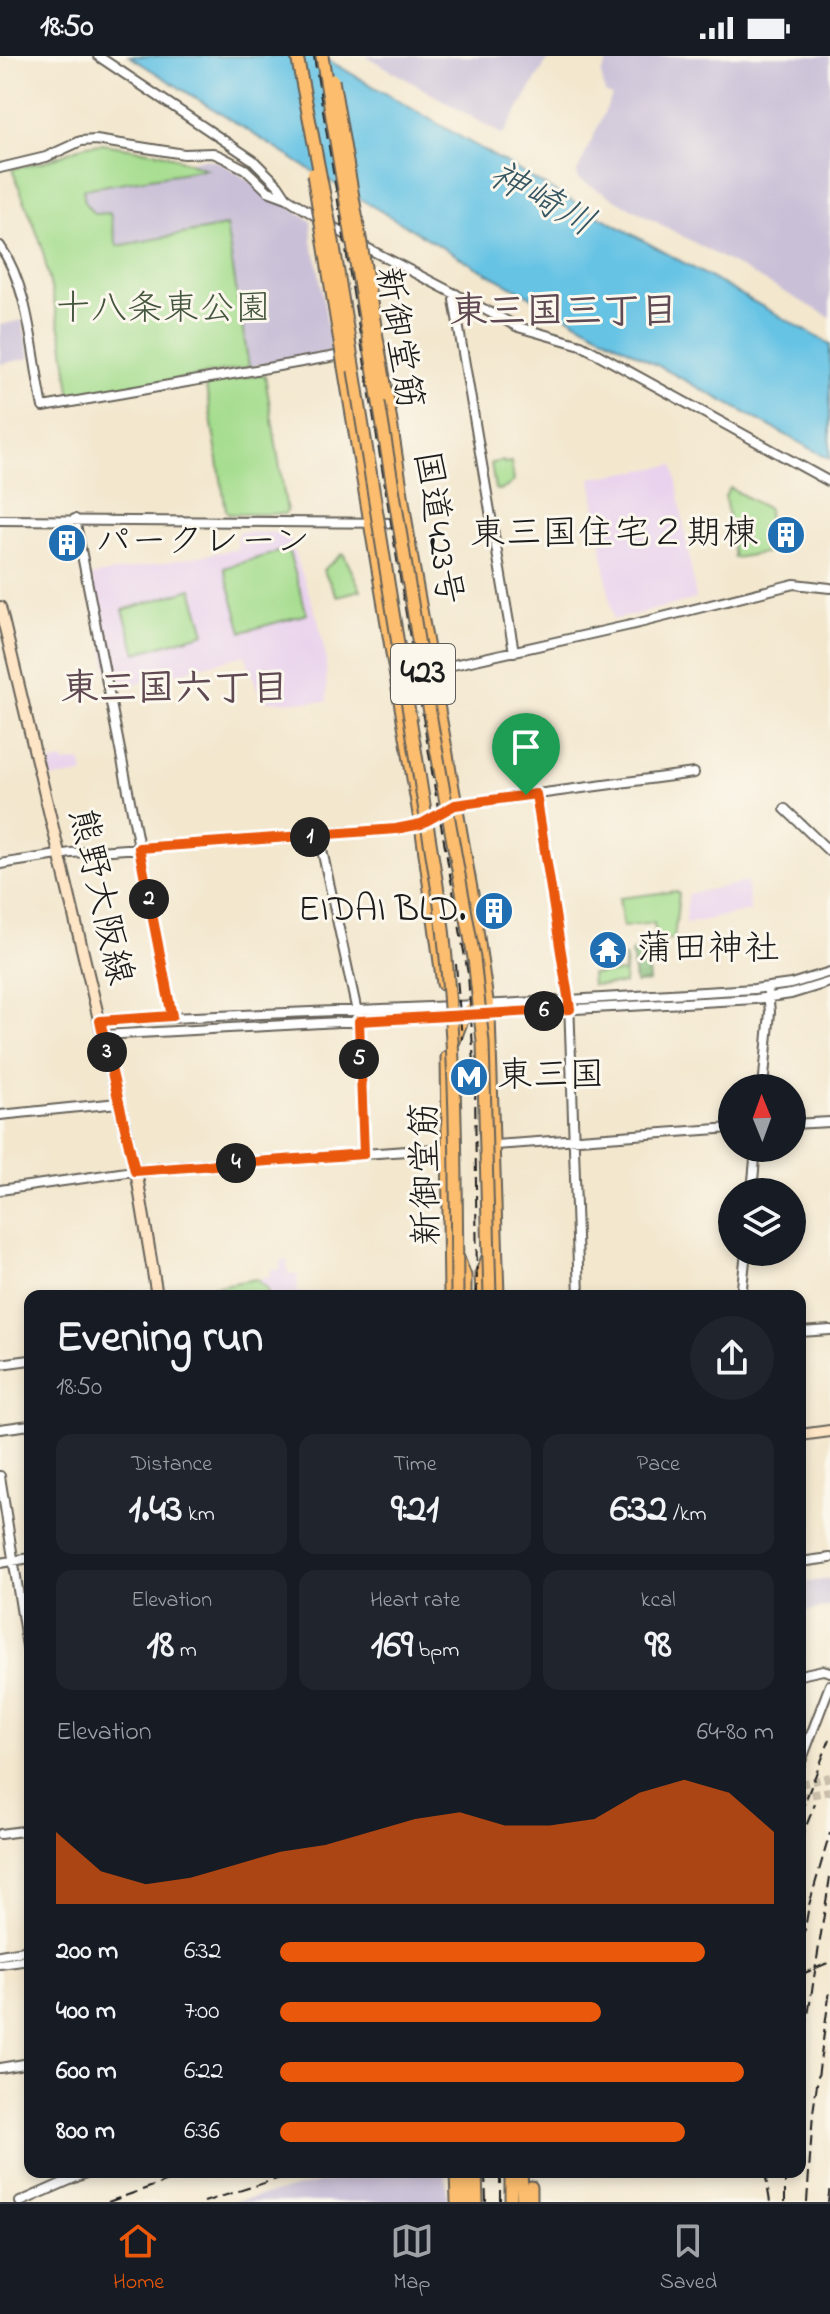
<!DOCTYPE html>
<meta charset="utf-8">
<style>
:root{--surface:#171b24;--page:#20242c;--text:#f1f3f6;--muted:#9ea1a6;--line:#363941;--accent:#ea580c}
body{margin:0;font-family:"Indie Flower","Klee One",sans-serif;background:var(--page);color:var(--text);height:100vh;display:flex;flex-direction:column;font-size:30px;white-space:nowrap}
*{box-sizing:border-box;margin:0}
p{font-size:26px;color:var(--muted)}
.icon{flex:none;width:44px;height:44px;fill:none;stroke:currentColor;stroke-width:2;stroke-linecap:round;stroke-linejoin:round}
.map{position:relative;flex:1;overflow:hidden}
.sheet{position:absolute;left:24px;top:1234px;width:782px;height:888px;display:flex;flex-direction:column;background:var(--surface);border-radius:16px;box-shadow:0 4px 12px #0003}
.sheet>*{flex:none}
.needle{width:52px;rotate:359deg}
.controls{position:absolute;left:718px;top:1018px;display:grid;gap:16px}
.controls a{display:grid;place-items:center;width:88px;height:88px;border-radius:50%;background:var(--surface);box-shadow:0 4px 12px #0003;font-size:40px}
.pin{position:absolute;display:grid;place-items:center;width:68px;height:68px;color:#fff;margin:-82px -34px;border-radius:50% 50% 50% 0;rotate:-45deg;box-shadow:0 0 8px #0007}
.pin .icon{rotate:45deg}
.km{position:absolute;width:40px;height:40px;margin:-20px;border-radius:50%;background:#222;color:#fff;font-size:22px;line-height:40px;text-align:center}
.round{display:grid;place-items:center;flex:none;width:84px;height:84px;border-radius:42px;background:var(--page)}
.overview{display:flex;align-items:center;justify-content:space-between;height:136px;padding:0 32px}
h1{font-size:44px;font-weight:700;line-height:60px}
.stats{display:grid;grid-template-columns:repeat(3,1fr);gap:12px;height:136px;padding:8px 32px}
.stats div{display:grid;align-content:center;border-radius:16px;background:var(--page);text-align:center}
.stats b{font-size:40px;font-weight:700}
.stats small{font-size:22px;font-weight:400}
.stats p{font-size:22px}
.chart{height:224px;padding:16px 32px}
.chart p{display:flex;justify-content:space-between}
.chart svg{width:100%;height:144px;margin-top:8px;fill:var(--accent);opacity:.7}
ul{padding:0 32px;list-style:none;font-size:26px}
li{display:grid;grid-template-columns:128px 96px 1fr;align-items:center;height:60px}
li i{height:20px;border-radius:10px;background:var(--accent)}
.status{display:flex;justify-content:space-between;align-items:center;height:56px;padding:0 40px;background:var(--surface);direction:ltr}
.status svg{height:22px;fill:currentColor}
.dock{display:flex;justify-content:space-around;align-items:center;height:112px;border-top:2px solid var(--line);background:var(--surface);font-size:22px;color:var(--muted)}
.dock a{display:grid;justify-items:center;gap:4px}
.dock .active{color:var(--accent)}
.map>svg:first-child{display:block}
</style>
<div class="status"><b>18:50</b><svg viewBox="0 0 49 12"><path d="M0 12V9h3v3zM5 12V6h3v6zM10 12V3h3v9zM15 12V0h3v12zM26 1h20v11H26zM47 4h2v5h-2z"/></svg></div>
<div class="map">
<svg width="830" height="2146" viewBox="0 0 830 2146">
<rect width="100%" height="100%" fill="#fbf7ec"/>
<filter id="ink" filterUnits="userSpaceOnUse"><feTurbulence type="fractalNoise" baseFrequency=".0125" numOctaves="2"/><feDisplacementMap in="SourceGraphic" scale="16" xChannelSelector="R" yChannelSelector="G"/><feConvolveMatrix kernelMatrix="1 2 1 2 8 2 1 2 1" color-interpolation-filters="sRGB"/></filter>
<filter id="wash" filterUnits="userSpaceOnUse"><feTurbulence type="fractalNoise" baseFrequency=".006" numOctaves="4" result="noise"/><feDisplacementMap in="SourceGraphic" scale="32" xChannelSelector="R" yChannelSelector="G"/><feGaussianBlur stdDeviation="1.8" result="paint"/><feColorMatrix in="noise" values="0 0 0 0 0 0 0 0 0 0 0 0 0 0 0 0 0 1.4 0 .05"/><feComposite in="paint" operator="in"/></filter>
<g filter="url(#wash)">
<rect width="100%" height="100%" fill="#f3e7ce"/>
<path fill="#e9d2ed" d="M674,409L696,543L613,564L591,422Z
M238,476L288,477L318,564L326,602L327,646L262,645L245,599L114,634L110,631L91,520L237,493Z
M63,704L64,707L81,705L84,718L51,722L48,707Z
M746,826L751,855L685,868L688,838Z
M287,1204L288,1218H297L298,1237H334L344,1240H195L194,1233L270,1221V1214L281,1213L280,1205Z"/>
<path fill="#c9bfd7" d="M366,0H550L503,79Z
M611,0H830V261L578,123L577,116L612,40L605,37L601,18Z
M205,103L220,106L311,165L312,184L314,198H316L331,292L330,296L249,311L226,171L116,190L110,158H94L85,147L83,133L204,113L190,105Z
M22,264L30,302L0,308V269Z
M800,1510H805L807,1526L830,1523V1551L805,1556Z
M407,2116H446L447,2146H231L318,2127Z"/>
<path fill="#a5dd8e" stroke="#607c55" stroke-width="2" d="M103,88L162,97L206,113L83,133L85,147L94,158L110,157L117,190L226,170L249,311L71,342L63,286L41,187L12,113L46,105L86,89Z
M261,318L265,320L287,455L284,458H229L226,454L206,331L209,327Z
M503,405L504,407L511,406L514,425C507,431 502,436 495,433L491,407Z
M730,432L768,453L770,496L734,502L725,440Z
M288,493L307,558L242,576L224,512Z
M343,497L361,534L337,540L323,514Z
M192,533L205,577L136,597L123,554Z
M676,835L679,838L674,883L656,885L654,867L623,871L619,842Z
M618,900L626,901L624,928L592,929L591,918L624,916V901Z
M256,1223L267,1232L268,1240H212L211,1231Z"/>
<path fill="#84bc79" stroke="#506c4a" stroke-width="2" d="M646,894L649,926L635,927L632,895Z"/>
<path fill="#66c3e4" stroke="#417080" stroke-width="2" d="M129,0H321L547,131L830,288V403L476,211L304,110Z"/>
</g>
<g filter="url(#ink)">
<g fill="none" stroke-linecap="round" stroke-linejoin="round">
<path stroke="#c8beaa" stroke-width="8" stroke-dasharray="8 4" stroke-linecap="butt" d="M800,1728L830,1721
M800,1741L830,1735"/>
<g stroke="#67635a" stroke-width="12">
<path id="tertiary" d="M98,0L253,104L278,129L286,141
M0,112L46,101L81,85L96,84L184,98L213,97L222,101L245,113L268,135L287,142L367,192L518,271L581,289L830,426
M0,190C30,233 32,300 43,351L336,300
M456,238L454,244L514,596
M75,463L172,960
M0,464L403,467
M400,621L635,568L794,528L830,532
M536,738L569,944L579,1240
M785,753L830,796
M319,780L359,965L364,1098
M0,808L71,797L396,773L421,768L455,749L694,717
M100,965L501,948L754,933L791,928L830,916
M103,979L756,943L791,938L830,926
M763,1032L770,956L768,937
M0,1059L118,1047
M792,1068L830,1066
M495,1089L732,1072
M0,1134L148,1113L450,1092
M752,1136L756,1092
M741,1240L746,1196
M800,1276L830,1274
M0,1308L30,1304
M0,1373L30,1369
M0,1420L30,1609
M800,1506L830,1502
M0,1507L30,1502
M800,1619L823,1614L830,1616
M800,1708L830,1629
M0,1778L30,1774
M0,1899L30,1894
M0,1908L30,1904
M0,2012L30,2007
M20,2146L88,2116"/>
</g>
<g stroke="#67635a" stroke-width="14">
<path id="secondary" d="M0,551L138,1126L157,1240
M800,1379L830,1375"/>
</g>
<g stroke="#67635a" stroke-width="15">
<path id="trunk" d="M344,311L422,776L443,928
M387,340L411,498L472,838L489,959L498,1240
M454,985L463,961L475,949
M447,1001L450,1240
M458,1202L465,1220V1240
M482,1240L481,1218L488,1201
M456,2116L457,2146
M466,2116L467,2146
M476,2116L477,2146
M511,2116V2146
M521,2116L523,2146
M531,2131V2146"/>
</g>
<use href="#tertiary" stroke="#fff" stroke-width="8"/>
<use href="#secondary" stroke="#fee5c5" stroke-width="10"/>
<use href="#trunk" stroke="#fcbd6e" stroke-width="11"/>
<path stroke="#1c1c1c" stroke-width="2" stroke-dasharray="12 6" stroke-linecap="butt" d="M314,0L438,752L468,918L475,1022L477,1240
M456,908L462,984
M800,1758L830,1683
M800,1785L815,1748
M800,1902L809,1849L830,1777
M800,1919L830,1906
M800,2010L830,1821
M485,2116L486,2146
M500,2116V2146
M765,2116L770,2146
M785,2116V2146
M108,2146L193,2116
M204,2146L299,2116
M807,2146L813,2057L830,1934
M828,2146L830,2129"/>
<g stroke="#67635a" stroke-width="15" stroke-linecap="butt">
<path id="trunk-bridge" d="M297,0L333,185L440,848C457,979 456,1109 457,1240
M322,0L433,675L474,902L483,986L490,1240
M333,24L387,340
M313,118L344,311"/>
</g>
<use href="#trunk-bridge" stroke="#fcbd6e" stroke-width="11"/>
</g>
</g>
<g fill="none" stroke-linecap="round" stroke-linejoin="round" filter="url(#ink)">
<g stroke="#fff" stroke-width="16">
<path id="route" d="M536,738L570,953L359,965L364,1098L135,1115L100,965L172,960L139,792L396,773L421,768L455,749Z"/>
</g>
<use href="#route" stroke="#ea580c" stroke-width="10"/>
</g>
<defs>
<g id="building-disc" transform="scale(2)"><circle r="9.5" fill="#1f6fb2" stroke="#fbf7ec"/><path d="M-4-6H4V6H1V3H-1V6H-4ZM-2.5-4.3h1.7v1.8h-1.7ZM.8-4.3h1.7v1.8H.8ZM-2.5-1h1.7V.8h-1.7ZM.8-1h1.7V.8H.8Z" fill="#fff"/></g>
<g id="temple-disc" transform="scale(2)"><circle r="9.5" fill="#1f6fb2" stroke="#fbf7ec"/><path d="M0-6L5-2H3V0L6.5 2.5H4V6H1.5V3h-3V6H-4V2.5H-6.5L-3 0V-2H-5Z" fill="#fff"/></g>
<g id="metro-disc" transform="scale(2)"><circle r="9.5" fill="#1f6fb2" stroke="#fbf7ec"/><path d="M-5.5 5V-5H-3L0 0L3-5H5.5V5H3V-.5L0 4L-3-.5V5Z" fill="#fff"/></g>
</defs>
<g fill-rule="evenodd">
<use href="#building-disc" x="786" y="479"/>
<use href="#building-disc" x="67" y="487"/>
<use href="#building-disc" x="494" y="855"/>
<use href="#temple-disc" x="608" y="894"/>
<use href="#metro-disc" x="469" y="1021"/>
</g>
<g text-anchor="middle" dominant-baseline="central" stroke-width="6" stroke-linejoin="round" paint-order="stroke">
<rect fill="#fbf7ec" stroke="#5f5e5a" stroke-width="2" x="391" y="588" width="64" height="60" rx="6"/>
<g font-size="34" font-weight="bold" fill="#1c1c1c">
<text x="423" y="618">423</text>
</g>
<g font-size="36" fill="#45563e" stroke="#fbf7ec">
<text x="163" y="254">十八条東公園</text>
</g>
<g font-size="36" fill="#1c1c1c" stroke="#fbf7ec">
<text transform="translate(397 282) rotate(81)">新御堂筋</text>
<text transform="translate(436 472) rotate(81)">国道423号</text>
<text transform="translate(99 841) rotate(77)">熊野大阪線</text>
<text transform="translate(428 1118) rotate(-91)">新御堂筋</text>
</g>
<g font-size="36" fill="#1c1c1c" stroke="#fbf7ec" text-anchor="start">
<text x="758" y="479" text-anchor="end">東三国住宅２期棟</text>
<text x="95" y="487">パークレーン</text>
<text x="466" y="855" text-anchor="end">EIDAI BLD.</text>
<text x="636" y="894">蒲田神社</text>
<text x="497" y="1021">東三国</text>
</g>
<g font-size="38" font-style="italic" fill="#365662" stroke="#fbf7ec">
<text transform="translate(541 145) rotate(29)">神崎川</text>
</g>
<g font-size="38" font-weight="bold" fill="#5f4953" stroke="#fbf7ec">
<text x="564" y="258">東三国三丁目</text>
<text x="175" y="635">東三国六丁目</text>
</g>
</g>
</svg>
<div class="controls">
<a><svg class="needle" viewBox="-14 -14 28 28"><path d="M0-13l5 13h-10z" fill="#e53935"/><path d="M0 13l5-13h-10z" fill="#9ea1a6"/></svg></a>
<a><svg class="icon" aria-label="layers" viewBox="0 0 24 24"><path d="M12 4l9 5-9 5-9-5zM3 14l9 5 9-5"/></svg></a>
</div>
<div class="pin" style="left:526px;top:739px;background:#1e9e55"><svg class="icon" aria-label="arrive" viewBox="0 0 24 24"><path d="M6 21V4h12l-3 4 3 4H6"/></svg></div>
<b class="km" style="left:310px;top:781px">1</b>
<b class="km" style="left:149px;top:843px">2</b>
<b class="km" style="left:107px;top:996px">3</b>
<b class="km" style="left:236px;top:1107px">4</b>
<b class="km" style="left:359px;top:1003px">5</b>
<b class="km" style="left:544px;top:955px">6</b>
<section class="sheet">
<div class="overview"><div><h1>Evening run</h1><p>18:50</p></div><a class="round"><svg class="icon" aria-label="share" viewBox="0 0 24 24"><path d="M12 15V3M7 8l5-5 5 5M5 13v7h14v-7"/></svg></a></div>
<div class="stats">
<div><p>Distance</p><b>1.43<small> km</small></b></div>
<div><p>Time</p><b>9:21</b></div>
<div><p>Pace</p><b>6:32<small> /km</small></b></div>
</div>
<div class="stats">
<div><p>Elevation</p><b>18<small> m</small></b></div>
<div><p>Heart rate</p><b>169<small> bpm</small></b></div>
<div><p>kcal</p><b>98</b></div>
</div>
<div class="chart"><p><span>Elevation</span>64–80 m</p>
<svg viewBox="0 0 160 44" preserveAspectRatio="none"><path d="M0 44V22L10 34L20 38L30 36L40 32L50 28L60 26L70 22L80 18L90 16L100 20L110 20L120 18L130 10L140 6L150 10L160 22V44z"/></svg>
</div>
<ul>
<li><b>200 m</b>6:32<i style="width:86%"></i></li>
<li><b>400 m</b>7:00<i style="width:65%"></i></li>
<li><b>600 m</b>6:22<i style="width:94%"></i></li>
<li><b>800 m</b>6:36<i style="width:82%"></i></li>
</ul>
</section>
</div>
<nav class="dock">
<a class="active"><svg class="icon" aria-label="home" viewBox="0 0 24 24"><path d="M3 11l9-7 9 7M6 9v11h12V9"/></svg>Home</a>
<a><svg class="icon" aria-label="map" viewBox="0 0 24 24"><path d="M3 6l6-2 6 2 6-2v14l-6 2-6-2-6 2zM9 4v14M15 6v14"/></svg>Map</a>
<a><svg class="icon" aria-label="saved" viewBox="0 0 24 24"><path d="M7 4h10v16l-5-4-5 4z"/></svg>Saved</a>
</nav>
